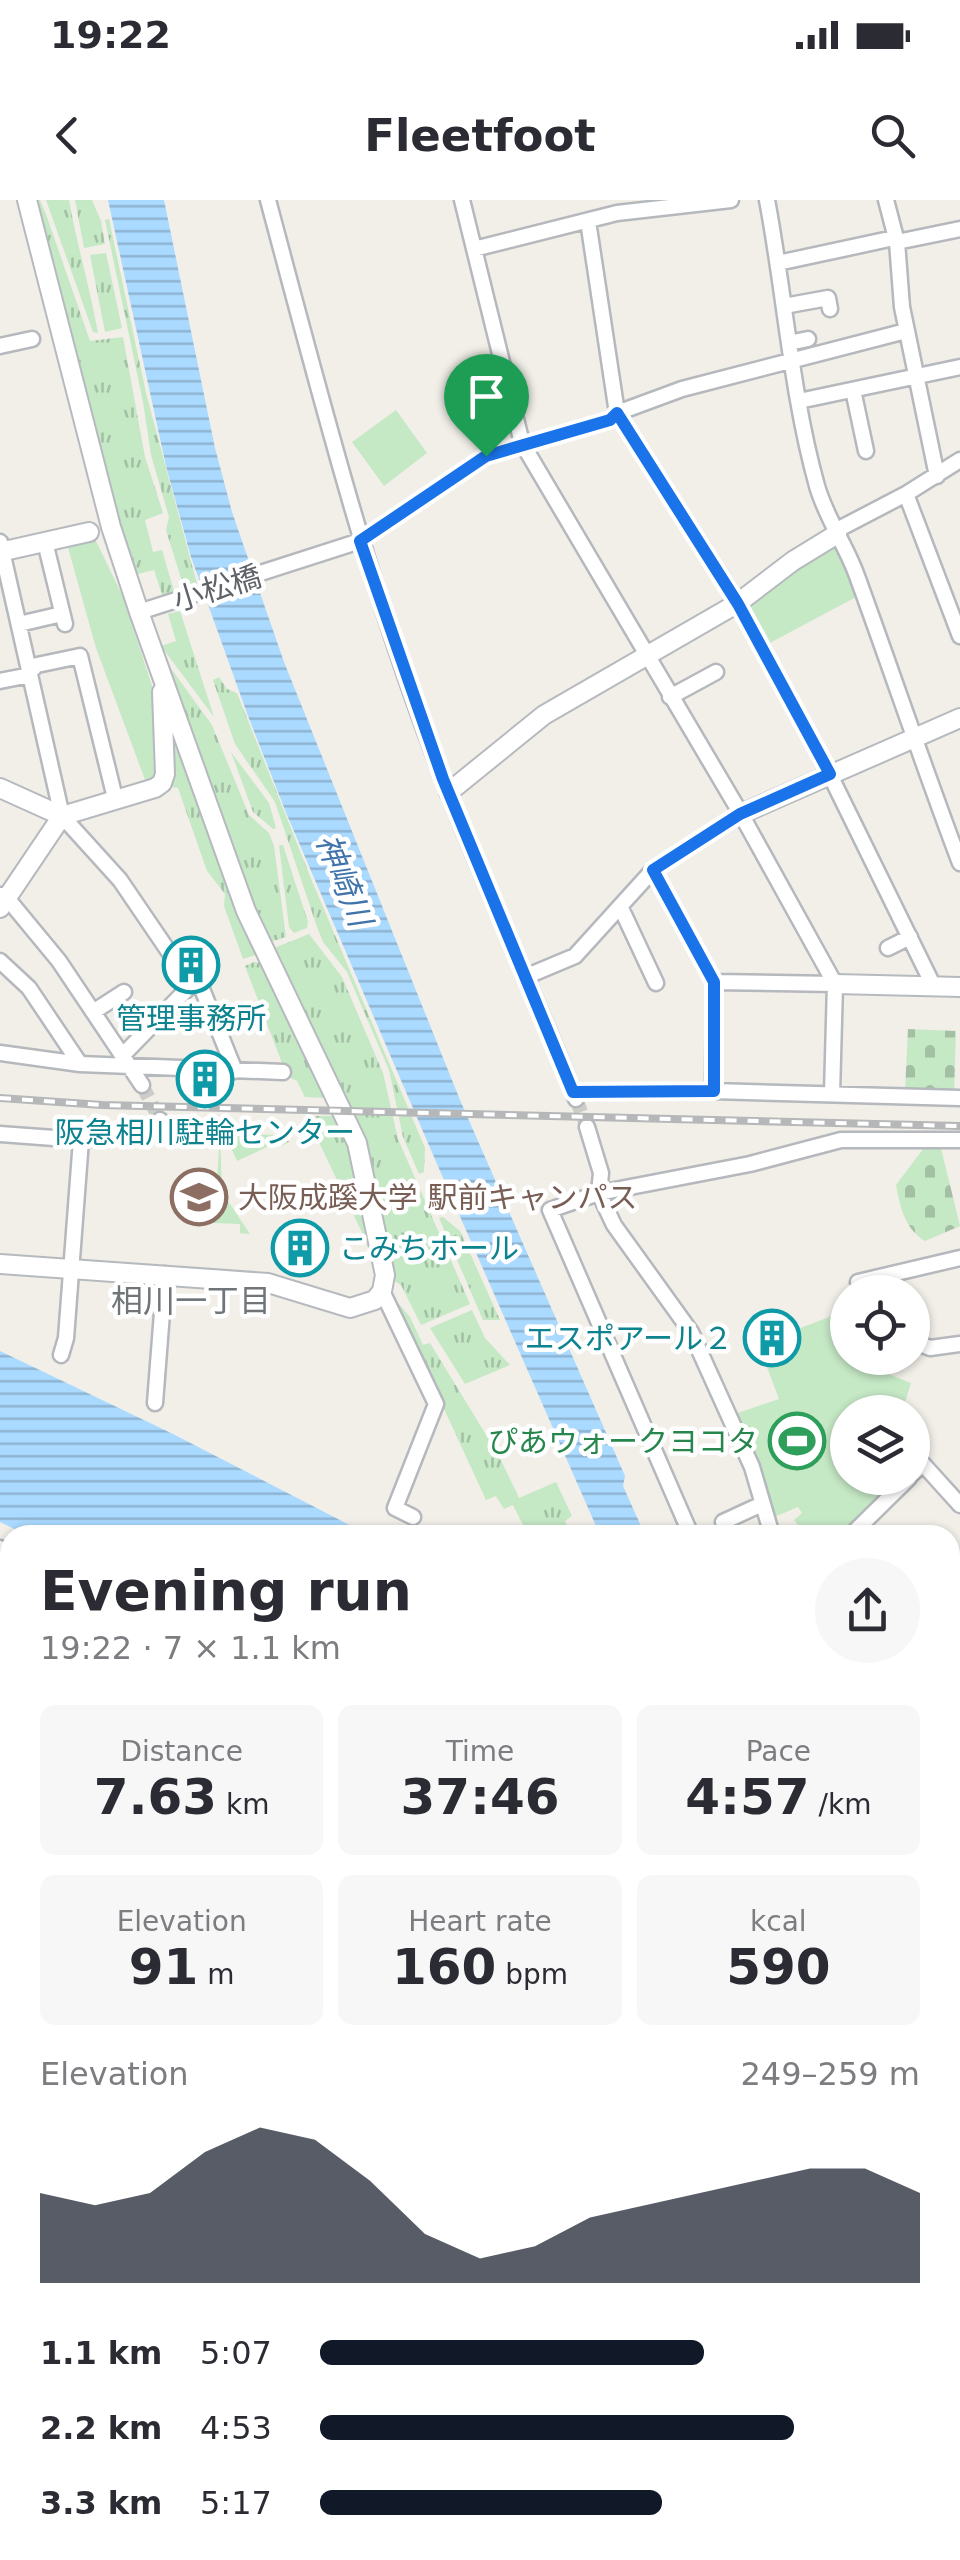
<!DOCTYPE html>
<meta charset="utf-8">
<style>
:root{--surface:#fff;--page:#f7f7f7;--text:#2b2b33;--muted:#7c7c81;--accent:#111827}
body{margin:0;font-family:"DejaVu Sans","Noto Sans JP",sans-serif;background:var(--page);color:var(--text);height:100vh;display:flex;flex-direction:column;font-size:38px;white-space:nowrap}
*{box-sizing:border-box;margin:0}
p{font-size:32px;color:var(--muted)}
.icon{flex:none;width:55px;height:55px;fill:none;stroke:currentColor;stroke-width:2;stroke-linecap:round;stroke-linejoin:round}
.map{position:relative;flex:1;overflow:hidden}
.details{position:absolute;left:0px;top:1325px;width:960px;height:1035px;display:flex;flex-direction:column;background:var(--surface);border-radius:30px 30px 0 0;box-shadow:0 2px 8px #0004}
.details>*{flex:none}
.controls{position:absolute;left:830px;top:1075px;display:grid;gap:20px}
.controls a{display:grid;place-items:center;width:100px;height:100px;border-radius:50%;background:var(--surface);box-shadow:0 2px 8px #0004;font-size:50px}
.pin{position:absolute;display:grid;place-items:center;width:85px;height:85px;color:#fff;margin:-102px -42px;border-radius:50% 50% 50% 0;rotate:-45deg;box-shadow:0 0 10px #0007}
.pin .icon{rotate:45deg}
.round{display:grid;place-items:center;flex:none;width:105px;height:105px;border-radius:52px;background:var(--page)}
.summary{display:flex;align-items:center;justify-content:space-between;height:170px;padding:0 40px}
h1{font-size:55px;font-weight:600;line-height:75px}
.stats{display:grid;grid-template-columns:repeat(3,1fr);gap:15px;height:170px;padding:10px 40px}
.stats div{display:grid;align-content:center;border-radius:15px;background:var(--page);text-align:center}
.stats b{font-size:50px;font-weight:600}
.stats small{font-size:28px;font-weight:400}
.stats p{font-size:28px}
.chart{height:280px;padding:20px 40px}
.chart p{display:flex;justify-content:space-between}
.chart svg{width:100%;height:180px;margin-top:10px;fill:var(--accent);opacity:.7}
ul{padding:0 40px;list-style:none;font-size:32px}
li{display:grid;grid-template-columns:160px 120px 1fr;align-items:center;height:75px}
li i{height:25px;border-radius:12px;background:var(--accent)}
.status{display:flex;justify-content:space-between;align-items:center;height:70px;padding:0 50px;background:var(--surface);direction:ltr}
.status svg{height:28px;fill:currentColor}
header{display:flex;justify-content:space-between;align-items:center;height:130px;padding:0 40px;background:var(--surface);font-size:45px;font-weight:600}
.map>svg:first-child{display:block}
</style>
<div class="status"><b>19:22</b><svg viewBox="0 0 49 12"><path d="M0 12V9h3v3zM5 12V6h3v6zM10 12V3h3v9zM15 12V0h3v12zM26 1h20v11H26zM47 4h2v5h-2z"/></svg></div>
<header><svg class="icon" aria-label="back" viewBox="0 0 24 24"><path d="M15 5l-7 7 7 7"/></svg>Fleetfoot<svg class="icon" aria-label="search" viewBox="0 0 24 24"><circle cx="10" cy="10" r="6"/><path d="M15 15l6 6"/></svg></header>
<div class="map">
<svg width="960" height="2360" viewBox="0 0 960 2360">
<defs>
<pattern id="grass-tufts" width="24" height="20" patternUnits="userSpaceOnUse" patternTransform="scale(2.5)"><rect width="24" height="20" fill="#c5e8c5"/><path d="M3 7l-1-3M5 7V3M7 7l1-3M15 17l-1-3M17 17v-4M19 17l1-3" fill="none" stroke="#a3c0a4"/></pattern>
<pattern id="cemetery-stones" width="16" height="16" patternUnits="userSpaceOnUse" patternTransform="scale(2.5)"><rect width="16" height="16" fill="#c5e8c5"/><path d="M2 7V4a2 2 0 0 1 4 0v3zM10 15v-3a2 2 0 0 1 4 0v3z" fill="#a3c0a4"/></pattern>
<pattern id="water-rules" width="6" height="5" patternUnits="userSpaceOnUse" patternTransform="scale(2.5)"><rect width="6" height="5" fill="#aadaff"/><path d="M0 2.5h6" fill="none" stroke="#8eb4d2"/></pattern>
</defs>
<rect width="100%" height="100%" fill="#f1efe8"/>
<path fill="url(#grass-tufts)" d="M35,0H40L47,17L90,141L123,137L145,257L163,313L145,320L153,352L162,350L174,391L162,395L154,370L134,375Z
M46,0H69C77,45 90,88 98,133L93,132Z
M75,0H92L101,21L105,44L84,48Z
M109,19L146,193L197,384L184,388L166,330L169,317L151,255L143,202L105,20Z
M106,53L122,128L105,132L90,55Z
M180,411L214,517L161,446L176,441L168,414Z
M164,459L212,525L249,615L269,633L274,646L286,737L267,743L251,709Z
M219,477L227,489L237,493L312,681L425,948L424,972L419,974L403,937L389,870L347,772L323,742L317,727L275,602L235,544L213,480Z
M167,513L258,754L243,759L224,706L225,694L207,671L178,588L172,587Z
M231,552L269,603L276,628L273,629L253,612Z
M279,645H283L308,722L307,728L294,733L289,727Z
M309,734L342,777L383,873L398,939L470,1104L421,1125L401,1085L393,1080L361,933L273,756L277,754L274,748Z
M254,762L262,763L328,898L305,897L297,881L287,876L245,766Z
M311,916H339L350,939L376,1062L316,936H309V929L303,926Z
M220,934L222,992L250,1034L240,1033V1024L214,1023Z
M225,934L285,935L289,942L283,945L280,941L237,961Z
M443,1017L460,1031L500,1120H483L439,1018Z
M392,1096L410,1117L423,1145L430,1143L499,1256L519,1298L556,1282L572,1316L565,1321L569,1330L556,1335H528L513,1305L504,1309L496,1296L486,1300Z
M472,1110L485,1138L510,1165L465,1184L430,1128Z"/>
<path fill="url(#cemetery-stones)" d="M908,829L956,831L954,893L905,891Z
M940,944L960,1026L925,1041C905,1029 900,1007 896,985L926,945Z"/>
<path fill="#c5e8c5" d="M396,210L427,253L384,286L352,242Z
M95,339L123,397L154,492L159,571L153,583L147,585L96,448L67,344Z
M829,348L837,349L846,364L856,397L766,445L748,413C753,388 807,361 829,348Z
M842,1112L847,1126L848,1158H860L863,1164L911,1183L902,1212H848V1278H883L875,1305L846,1335H806L794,1320L802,1313L798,1307L772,1318L735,1214L779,1199L765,1162L792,1151L785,1134Z"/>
<path fill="url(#water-rules)" d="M108,0H164L215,248L232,312L284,462L460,900L625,1276L623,1286L645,1335H593L591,1330L596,1326L437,964L287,615L248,516L191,357L166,266Z
M0,1151L175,1235L369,1335H27L0,1322Z
M950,1881L960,1893V2134L950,2121Z"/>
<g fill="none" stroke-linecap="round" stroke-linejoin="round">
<path stroke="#ccccc8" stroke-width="14" stroke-dasharray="14 7" stroke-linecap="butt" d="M142,885L160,920
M576,899L587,927"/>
<g stroke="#b5b8bc" stroke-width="19">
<path id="street" d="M268,0C320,194 369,389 442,576C484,685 534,791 576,899
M462,0L522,243L741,614L835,784L832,894
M767,0C785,95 791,193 817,286C826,318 846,345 857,376C892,472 924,568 960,663
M886,0L897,42L902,107L937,276
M588,21L617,213L738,403L830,575L934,787
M897,42L960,29
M474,49L617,13L731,0
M778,63L894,38
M784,106L828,98L830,109
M789,143L808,139
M0,146L32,139
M853,190L866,251
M799,201L960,167
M906,294L960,436
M835,331L906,294L960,260
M0,342L62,616L120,680L186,777L202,789L235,871
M45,342L65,424
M139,412L360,341L486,256L610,220L617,213L682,189L906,131
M19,424L62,414
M0,481L25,476L37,465L80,456L115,598
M670,497L716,472
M653,670L714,782L713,891
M1,695L7,698L59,761L142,885
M620,706L656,783
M888,748L910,737
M0,761L29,788L80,864
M525,777L575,756L653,670L741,614
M714,782L835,784
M93,812L124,792
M0,853L80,864L283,872
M122,856L193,783
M573,892L713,891L960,898
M587,927L601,973L599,993L614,1025L691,1132L752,1267L772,1335
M0,934L81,940L154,930L159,927L160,920
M858,1082L960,1058
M382,1091L436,1204L395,1308L413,1317
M912,1141L930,1148L960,1144
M61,1155L66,1138L81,940
M155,1203L165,1074
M912,1274L923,1264L960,1305
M691,1335L550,1010L599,993L750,964L841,940H960
M729,1335L723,1322L762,1304
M851,1335L909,1278
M0,1348L10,1353
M0,1449L10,1457
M0,1471L10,1466
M0,1558L10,1557
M950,1621L960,1614
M0,1642L10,1637
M950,1655L960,1653
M950,1708L960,1726
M950,1817L960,1832
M0,1909L10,1879
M0,2120L10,2118
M950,2198L960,2212
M0,2209L10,2229
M0,2288L10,2285
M60,2350L66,2360
M238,2350L248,2360
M476,2350L484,2360
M575,2350V2351
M941,2350V2360
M142,2360L169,2350
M185,2360L195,2350
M524,2360L534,2350
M662,2360L674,2351"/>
</g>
<g stroke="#b6babf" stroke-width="22">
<path id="secondary" d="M0,352L89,332
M0,588L62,616
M449,592L544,515L738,403L793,361L837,334
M741,614L960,518
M0,708L62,616L155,588L162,583L165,574L162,492
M835,784L960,787
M0,1064L268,1083L350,1108L375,1100L382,1091L385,1075L357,943L246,711L139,412L111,327L27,0
M0,1909L10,1907
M0,2082L10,2086
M336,2350L345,2360"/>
</g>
<g stroke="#f9ab00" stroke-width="30">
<path id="highway" d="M950,2269L960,2261
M828,2360L841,2350"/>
</g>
<use href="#street" stroke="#fff" stroke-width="14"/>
<use href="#secondary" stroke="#fff" stroke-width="18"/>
<use href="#highway" stroke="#fde293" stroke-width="25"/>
<g stroke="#b6b7b8" stroke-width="8">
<path id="rail" d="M0,898L102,905L960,926"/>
</g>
<use href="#rail" stroke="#fff" stroke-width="4" stroke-dasharray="11" stroke-linecap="butt"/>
</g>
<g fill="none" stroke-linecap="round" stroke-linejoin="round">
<g stroke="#fff" stroke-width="20">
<path id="route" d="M617,213L738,404L830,574L740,614L653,670L714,782V891L573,892L443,579L360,341L486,256L610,220Z"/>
</g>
<use href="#route" stroke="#1a73e8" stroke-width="12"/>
</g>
<defs>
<g id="building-ring" transform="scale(2.875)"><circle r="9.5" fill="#fff" stroke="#0f9aa8" stroke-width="1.5"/><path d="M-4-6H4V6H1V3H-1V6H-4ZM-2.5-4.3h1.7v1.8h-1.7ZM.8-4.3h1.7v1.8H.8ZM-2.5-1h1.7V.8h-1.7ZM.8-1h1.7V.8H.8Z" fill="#0f9aa8"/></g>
<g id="university-ring" transform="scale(2.875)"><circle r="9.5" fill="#fff" stroke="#8d6e63" stroke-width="1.5"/><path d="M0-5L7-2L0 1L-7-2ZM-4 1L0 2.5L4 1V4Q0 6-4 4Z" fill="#8d6e63"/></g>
<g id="stadium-ring" transform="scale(2.875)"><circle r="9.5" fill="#fff" stroke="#2e9e5b" stroke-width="1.5"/><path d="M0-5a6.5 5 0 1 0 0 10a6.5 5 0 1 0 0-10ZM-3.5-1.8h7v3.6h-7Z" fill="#2e9e5b"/></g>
</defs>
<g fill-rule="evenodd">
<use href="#building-ring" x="191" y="765"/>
<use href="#building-ring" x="205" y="879"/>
<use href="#university-ring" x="199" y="997"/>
<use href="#building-ring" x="300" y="1048"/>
<use href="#building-ring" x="772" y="1138"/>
<use href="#stadium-ring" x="797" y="1241"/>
</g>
<g text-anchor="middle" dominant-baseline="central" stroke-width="9" stroke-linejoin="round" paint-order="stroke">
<g font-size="30" fill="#5f6368" stroke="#fff">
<text transform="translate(217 388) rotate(-17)">小松橋</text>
</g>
<g font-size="30" fill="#0d838f" stroke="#fff">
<text x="191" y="818">管理事務所</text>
<text x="205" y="932">阪急相川駐輪センター</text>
<text x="339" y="1048" text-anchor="start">こみちホール</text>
<text x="733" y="1138" text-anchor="end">エスポアール２</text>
</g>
<g font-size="30" fill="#785e54" stroke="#fff" text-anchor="start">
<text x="238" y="997">大阪成蹊大学 駅前キャンパス</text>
</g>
<g font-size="30" fill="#27864d" stroke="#fff" text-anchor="end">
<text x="758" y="1241">ぴあウォークヨコタ</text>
</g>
<g font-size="32" font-style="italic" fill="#4174aa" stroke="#fff">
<text transform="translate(344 680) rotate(68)">神崎川</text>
</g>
<g font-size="32" fill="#70757a" stroke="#fff">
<text x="191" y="1101">相川一丁目</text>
</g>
</g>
</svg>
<div class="controls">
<a><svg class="icon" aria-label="locate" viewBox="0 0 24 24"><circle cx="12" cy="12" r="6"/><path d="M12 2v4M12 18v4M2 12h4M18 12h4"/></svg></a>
<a><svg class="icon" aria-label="layers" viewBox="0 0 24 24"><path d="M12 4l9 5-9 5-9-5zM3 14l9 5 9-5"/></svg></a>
</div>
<div class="pin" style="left:486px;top:256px;background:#1e9e55"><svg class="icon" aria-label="arrive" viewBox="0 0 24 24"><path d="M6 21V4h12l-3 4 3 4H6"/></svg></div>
<section class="details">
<div class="summary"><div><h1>Evening run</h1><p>19:22 · 7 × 1.1 km</p></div><a class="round"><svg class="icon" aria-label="share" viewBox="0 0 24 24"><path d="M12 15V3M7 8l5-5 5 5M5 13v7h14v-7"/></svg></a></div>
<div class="stats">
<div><p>Distance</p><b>7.63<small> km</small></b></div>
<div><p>Time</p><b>37:46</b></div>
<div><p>Pace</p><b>4:57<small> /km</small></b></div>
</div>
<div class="stats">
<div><p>Elevation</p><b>91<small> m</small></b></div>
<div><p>Heart rate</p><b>160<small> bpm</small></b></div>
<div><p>kcal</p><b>590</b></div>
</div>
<div class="chart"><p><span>Elevation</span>249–259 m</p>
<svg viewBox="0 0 160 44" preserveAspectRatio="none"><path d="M0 44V22L10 25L20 22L30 12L40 6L50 9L60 19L70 32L80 38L90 35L100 28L110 25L120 22L130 19L140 16L150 16L160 22V44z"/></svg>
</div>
<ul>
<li><b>1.1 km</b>5:07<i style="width:64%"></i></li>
<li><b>2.2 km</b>4:53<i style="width:79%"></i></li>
<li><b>3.3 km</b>5:17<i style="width:57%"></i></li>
</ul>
</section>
</div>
